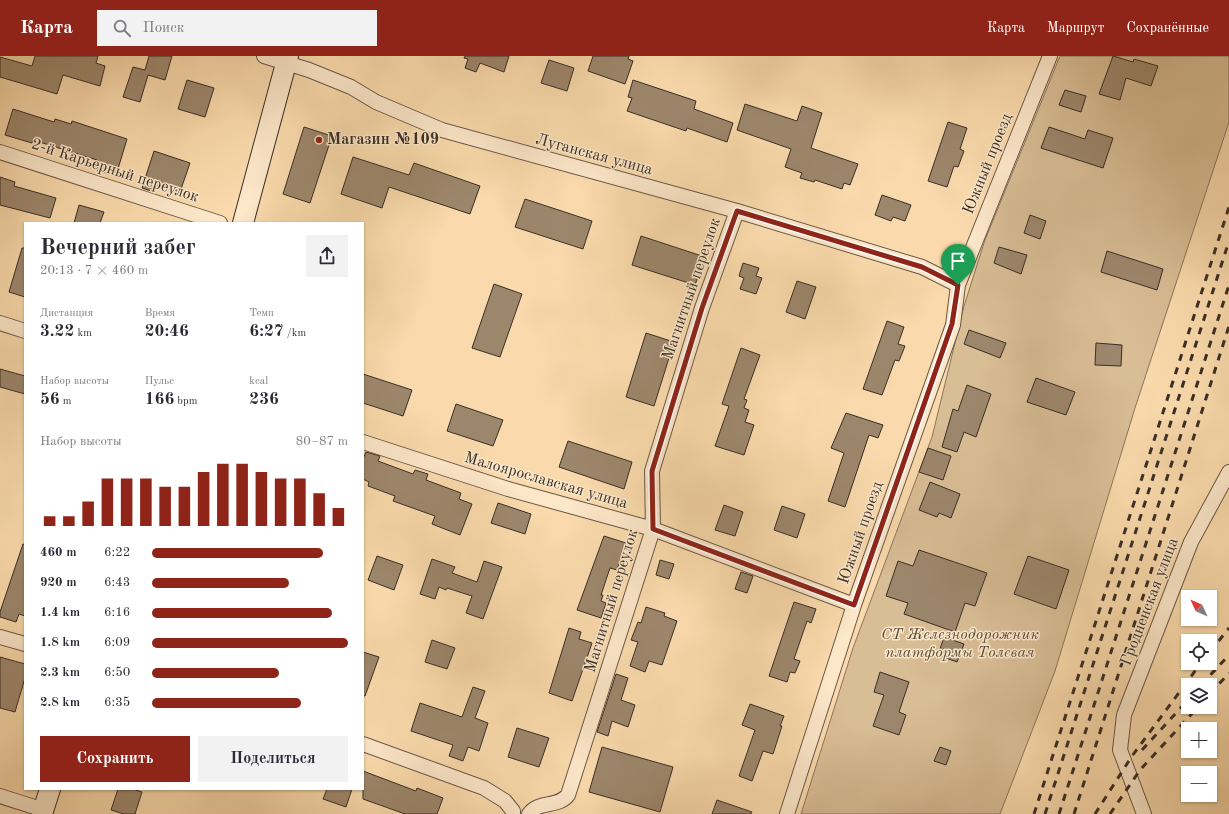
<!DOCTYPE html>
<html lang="ru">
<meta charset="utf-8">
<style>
:root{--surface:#fff;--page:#f2f2f3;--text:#2b2b33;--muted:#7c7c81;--accent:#8f2418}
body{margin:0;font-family:"Old Standard TT",serif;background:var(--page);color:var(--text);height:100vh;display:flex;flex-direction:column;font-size:15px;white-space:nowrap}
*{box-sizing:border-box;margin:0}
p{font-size:13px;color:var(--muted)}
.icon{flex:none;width:22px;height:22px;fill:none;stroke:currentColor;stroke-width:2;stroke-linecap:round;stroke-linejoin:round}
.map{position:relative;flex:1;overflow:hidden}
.details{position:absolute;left:24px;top:166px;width:340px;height:568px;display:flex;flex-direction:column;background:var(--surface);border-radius:0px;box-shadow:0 1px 3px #0004}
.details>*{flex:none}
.needle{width:26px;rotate:314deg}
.tools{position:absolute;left:1181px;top:534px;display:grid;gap:8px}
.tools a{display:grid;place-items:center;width:36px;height:36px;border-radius:0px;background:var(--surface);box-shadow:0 1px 3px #0004;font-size:20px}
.pin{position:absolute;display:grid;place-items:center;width:34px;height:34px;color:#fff;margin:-41px -17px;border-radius:50% 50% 50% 0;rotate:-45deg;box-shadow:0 0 4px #0007}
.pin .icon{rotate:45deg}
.round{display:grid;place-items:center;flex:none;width:42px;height:42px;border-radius:0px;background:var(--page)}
.overview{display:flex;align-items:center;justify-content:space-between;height:68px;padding:0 16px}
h1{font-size:22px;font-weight:700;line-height:30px}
.metrics{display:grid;grid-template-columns:repeat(3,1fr);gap:6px;height:68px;padding:4px 16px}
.metrics div{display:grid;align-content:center}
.metrics b{font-size:17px;font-weight:700}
.metrics small{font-size:11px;font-weight:400}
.metrics p{font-size:11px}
.chart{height:112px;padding:8px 16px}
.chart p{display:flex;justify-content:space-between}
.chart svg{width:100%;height:72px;margin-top:4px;stroke:var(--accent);stroke-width:6}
.primary-button{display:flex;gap:8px;margin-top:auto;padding:8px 16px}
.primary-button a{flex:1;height:46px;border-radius:0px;background:var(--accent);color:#fff;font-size:16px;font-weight:700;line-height:46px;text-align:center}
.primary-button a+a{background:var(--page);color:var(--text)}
ul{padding:0 16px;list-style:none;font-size:13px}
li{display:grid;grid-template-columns:64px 48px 1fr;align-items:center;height:30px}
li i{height:10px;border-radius:5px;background:var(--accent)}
header{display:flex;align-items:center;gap:24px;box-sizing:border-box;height:56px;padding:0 20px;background:var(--accent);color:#fff}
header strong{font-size:19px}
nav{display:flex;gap:22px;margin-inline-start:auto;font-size:14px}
.search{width:280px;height:36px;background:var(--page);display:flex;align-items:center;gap:10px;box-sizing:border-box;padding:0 14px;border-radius:0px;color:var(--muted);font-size:15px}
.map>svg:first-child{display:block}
</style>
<header>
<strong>Карта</strong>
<div class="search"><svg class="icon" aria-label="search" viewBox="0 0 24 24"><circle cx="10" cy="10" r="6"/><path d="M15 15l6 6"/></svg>Поиск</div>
<nav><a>Карта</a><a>Маршрут</a><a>Сохранённые</a></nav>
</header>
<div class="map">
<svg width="1229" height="758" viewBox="0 0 1229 758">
<rect width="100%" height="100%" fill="#fadaac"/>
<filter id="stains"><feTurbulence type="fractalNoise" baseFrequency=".005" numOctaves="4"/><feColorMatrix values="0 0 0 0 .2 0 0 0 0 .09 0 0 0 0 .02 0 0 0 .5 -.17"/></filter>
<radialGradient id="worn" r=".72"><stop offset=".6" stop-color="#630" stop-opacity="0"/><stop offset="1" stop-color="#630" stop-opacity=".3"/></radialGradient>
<path fill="#d9bd95" stroke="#89765e" d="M1060,0H1229V66L1135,352L1055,615L1000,758H801L853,592L932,381L964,250L985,184Z"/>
<path fill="#9d876c" stroke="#392e26" d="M35,0H98L96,7L105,10L100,30L63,19L57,38L0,21V1L32,10Z
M149,0H172L165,24L148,19L140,46L123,41L133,11L145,14Z
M465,0H509L504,16L480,7L476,16L465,12L468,3L464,2Z
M593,0H629L628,3L633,5L625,28L588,15Z
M1113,0L1133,6L1134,3L1158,10L1151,30L1126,22L1120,44L1099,38Z
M549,4L574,12L567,35L541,27Z
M187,24L214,32L205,61L178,53Z
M633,24L696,45L694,53L733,67L727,86L687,72L686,75L627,55L632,42L628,41Z
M1065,34L1086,40L1081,56L1059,49Z
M745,48L797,65L802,50L822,57L811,92L858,108L850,129L844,127L842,133L815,124L814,126L800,122L802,117L785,111L791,93L737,74Z
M13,53L54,66L55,63L71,68L72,65L127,83L117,116L107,113L106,117L94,113L97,104L33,84L32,87L5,79Z
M948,66L967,72L960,93L964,95L958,111L954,110L947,131L928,125Z
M304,71L332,80L310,147L283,138Z
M1049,71L1085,83L1088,74L1113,82L1103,112L1041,92Z
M154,95L190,107L180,136L156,129L154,136L142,132Z
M353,101L409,119L414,107L480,130L470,158L389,131L382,152L341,138Z
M0,121L15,126L14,130L56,142L50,162L0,149Z
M882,139L911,149L905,165L893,161L891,165L875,159Z
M525,143L592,165L583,193L515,171Z
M79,149L104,156L100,167H74Z
M1030,159L1046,165L1040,183L1024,177Z
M641,180L705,201L695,229L632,209Z
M999,191L1027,199L1021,218L994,207Z
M22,192H25V241L9,236Z
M1107,195L1163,213L1157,234L1101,216Z
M743,207L759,212L756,220L762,222L756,238L740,233L744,222L739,220Z
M797,225L816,231L805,263L786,256Z
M494,228L522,238L500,301L472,292Z
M887,265L904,271L898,288L905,290L899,305L895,304L882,339L863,333Z
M969,274L1006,287L1000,302L964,288Z
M646,277L674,286L654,350L626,341Z
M1096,287L1122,289L1121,310L1095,309Z
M741,292L760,299L744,343L747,344L744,352L749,354L745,366L754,369L744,399L715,390L729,350L722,348Z
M0,313L25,320V338L0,331Z
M363,318L412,334L403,360L363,347Z
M1036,322L1075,336L1066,359L1027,346Z
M967,329L991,338L976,381L964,376L957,396L942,391L953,353L958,355Z
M456,348L503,364L493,390L447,375Z
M846,357L883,369L878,382L869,379L845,451L828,445L844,397L831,392Z
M568,385L632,406L624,433L559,411Z
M928,392L951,400L943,424L919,416Z
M366,396L380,400L378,405L413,418L415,414L428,418L426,424L461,437L459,443L472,448L460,479L432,468L435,460L393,445L395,440L368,430L369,426L363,423V403Z
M930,426L960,438L951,462L939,457L937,461L919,454Z
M498,447L531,458L525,478L491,467Z
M724,449L743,456L735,480L715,474Z
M782,450L805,458L797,482L774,474Z
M604,480L626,487L617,514L610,512L601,539H603L601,545L606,547L601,562L577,554Z
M23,488L25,489V560L19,558L16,566L0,561V556Z
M919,494L987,517L975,550L965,547L955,576L904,558L908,547L886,540L898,505L913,510Z
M377,500L403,509L394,534L368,524Z
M1028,500L1069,514L1056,553L1014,538Z
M432,503L455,511L452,517L477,526L484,505L502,511L483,563L466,557L472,540L447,532L446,534L439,531L435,543L420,538Z
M660,504L674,508L669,523L656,519Z
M741,516L753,520L747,537L735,533Z
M794,546L816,553L811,567L807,565L794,603L800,605L795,617L790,616L787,626L769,620Z
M646,551L665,557L664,560L677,565L662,609L649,605L645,616L630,610L638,586L631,584L638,566L641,567Z
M569,572L581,576L579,583L592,587L572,645L549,637Z
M944,581L964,588L957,606L938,599Z
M432,584L455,592L447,613L425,606Z
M363,596L379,601L365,640H363Z
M0,601L25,608V622L15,656L0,652Z
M880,616L909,626L899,656L906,659L899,679L873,670L884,639L874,636Z
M616,618L628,622L621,644L635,649L628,671L612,665L608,680L597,676Z
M473,631L485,635L475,662L488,667L479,695L468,691L463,705L449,700L453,689L411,675L420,647L462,661Z
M750,648L784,660L780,670H782L773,698L763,695L752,725L739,720L755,674L742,669Z
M517,672L549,682L539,711L508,701Z
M602,691L673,711L660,756L589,736Z
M940,691L951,695L946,709L934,705Z
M363,715L416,735L417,732L443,742L437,758H405L363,743Z
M118,733H133L142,736L135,758H124L111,754Z
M327,733H352L346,751L323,743Z
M717,744L752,756L751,758H712Z"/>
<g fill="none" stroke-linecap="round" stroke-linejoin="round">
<g stroke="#695948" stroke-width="16">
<path id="minor" d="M264,0L309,14L351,31L376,46L442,74L737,155L922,211L958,229L1050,0
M0,96L220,167
M0,267L25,275
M363,386L508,433L653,473L854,549
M0,581L25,588
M363,688L484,732L505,745L513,755V758
M0,740L44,754
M529,758C539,744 558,752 568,739L653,473L652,415L702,252L737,155
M787,758L854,549L953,269L958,229
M1144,758L1120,694L1124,659L1191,486L1229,416"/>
</g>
<g stroke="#392e26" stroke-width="22">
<path id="secondary" d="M243,167L288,0
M42,758L50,733"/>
</g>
<use href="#minor" stroke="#fce7c9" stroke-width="14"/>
<use href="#secondary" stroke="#fce7c9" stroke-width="20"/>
<path stroke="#392e26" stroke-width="3" stroke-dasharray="7 7" stroke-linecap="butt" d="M1210,596L1229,572
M1201,629L1229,599
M1210,638L1229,617
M1142,694L1188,644
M1034,758L1229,151
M1045,758L1229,185
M1059,758L1229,229
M1074,758L1229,270
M1095,758L1132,700L1201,607
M1110,758L1140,714L1198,651"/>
</g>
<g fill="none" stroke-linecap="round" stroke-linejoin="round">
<g stroke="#fff" stroke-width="8">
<path id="route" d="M737,155L922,211L958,229L952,268L854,549L653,473L652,415L702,252Z"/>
</g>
<use href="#route" stroke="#8f2418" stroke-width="5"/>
</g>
<circle fill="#8f2418" stroke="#fce7c9" stroke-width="1.5" cx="319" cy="84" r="4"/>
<g text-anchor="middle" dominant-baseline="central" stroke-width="3" stroke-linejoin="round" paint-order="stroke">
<g font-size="16" font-weight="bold" fill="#392e26" stroke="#fce7c9" text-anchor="start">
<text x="327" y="84">Магазин №109</text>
</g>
<g font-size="16" fill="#392e26" stroke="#fce7c9">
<text transform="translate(594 99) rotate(15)">Луганская улица</text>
<text transform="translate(988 108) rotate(-68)">Южный проезд</text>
<text transform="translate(115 115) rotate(18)">2-й Карьерный переулок</text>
<text transform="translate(692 233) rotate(-71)">Магнитный переулок</text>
<text transform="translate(546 425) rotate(16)">Малоярославская улица</text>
<text transform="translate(861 477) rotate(-71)">Южный проезд</text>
<text transform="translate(612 545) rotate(-73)">Магнитный переулок</text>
<text transform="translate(1150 546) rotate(-69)">Гродненская улица</text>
</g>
<g font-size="16" font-style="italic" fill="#594b3c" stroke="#fce7c9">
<text x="960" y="579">СТ Железнодорожник<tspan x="960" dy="18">платформы Толевая</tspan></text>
</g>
</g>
<rect width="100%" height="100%" filter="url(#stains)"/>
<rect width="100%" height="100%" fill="url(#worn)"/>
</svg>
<div class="tools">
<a><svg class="needle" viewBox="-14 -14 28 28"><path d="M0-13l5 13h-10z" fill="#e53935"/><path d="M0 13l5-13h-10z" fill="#7c7c81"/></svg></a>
<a><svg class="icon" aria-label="locate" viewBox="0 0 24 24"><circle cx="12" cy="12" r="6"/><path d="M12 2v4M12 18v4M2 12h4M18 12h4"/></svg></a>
<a><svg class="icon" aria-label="layers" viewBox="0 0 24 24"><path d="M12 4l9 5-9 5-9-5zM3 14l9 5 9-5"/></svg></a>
<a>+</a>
<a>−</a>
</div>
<div class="pin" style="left:958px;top:229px;background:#1e9e55"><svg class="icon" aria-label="arrive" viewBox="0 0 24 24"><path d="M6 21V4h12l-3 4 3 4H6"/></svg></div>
<section class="details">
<div class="overview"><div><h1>Вечерний забег</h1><p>20:13 · 7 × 460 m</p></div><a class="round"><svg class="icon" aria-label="share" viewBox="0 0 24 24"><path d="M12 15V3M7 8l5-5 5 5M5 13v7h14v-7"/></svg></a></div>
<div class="metrics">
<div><p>Дистанция</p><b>3.22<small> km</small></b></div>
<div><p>Время</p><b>20:46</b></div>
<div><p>Темп</p><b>6:27<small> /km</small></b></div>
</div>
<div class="metrics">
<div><p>Набор высоты</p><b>56<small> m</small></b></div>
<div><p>Пульс</p><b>166<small> bpm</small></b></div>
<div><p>kcal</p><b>236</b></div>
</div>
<div class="chart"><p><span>Набор высоты</span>80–87 m</p>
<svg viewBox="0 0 160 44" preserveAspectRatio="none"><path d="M5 44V38M15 44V38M25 44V29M35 44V15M45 44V15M55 44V15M65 44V20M75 44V20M85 44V11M95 44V6M105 44V6M115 44V11M125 44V15M135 44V15M145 44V24M155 44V33"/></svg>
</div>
<ul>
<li><b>460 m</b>6:22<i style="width:87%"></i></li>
<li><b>920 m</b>6:43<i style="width:70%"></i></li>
<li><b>1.4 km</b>6:16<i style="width:92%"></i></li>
<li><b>1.8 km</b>6:09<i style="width:100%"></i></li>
<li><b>2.3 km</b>6:50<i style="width:65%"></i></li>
<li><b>2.8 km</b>6:35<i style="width:76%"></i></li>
</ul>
<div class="primary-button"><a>Сохранить</a><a>Поделиться</a></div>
</section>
</div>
